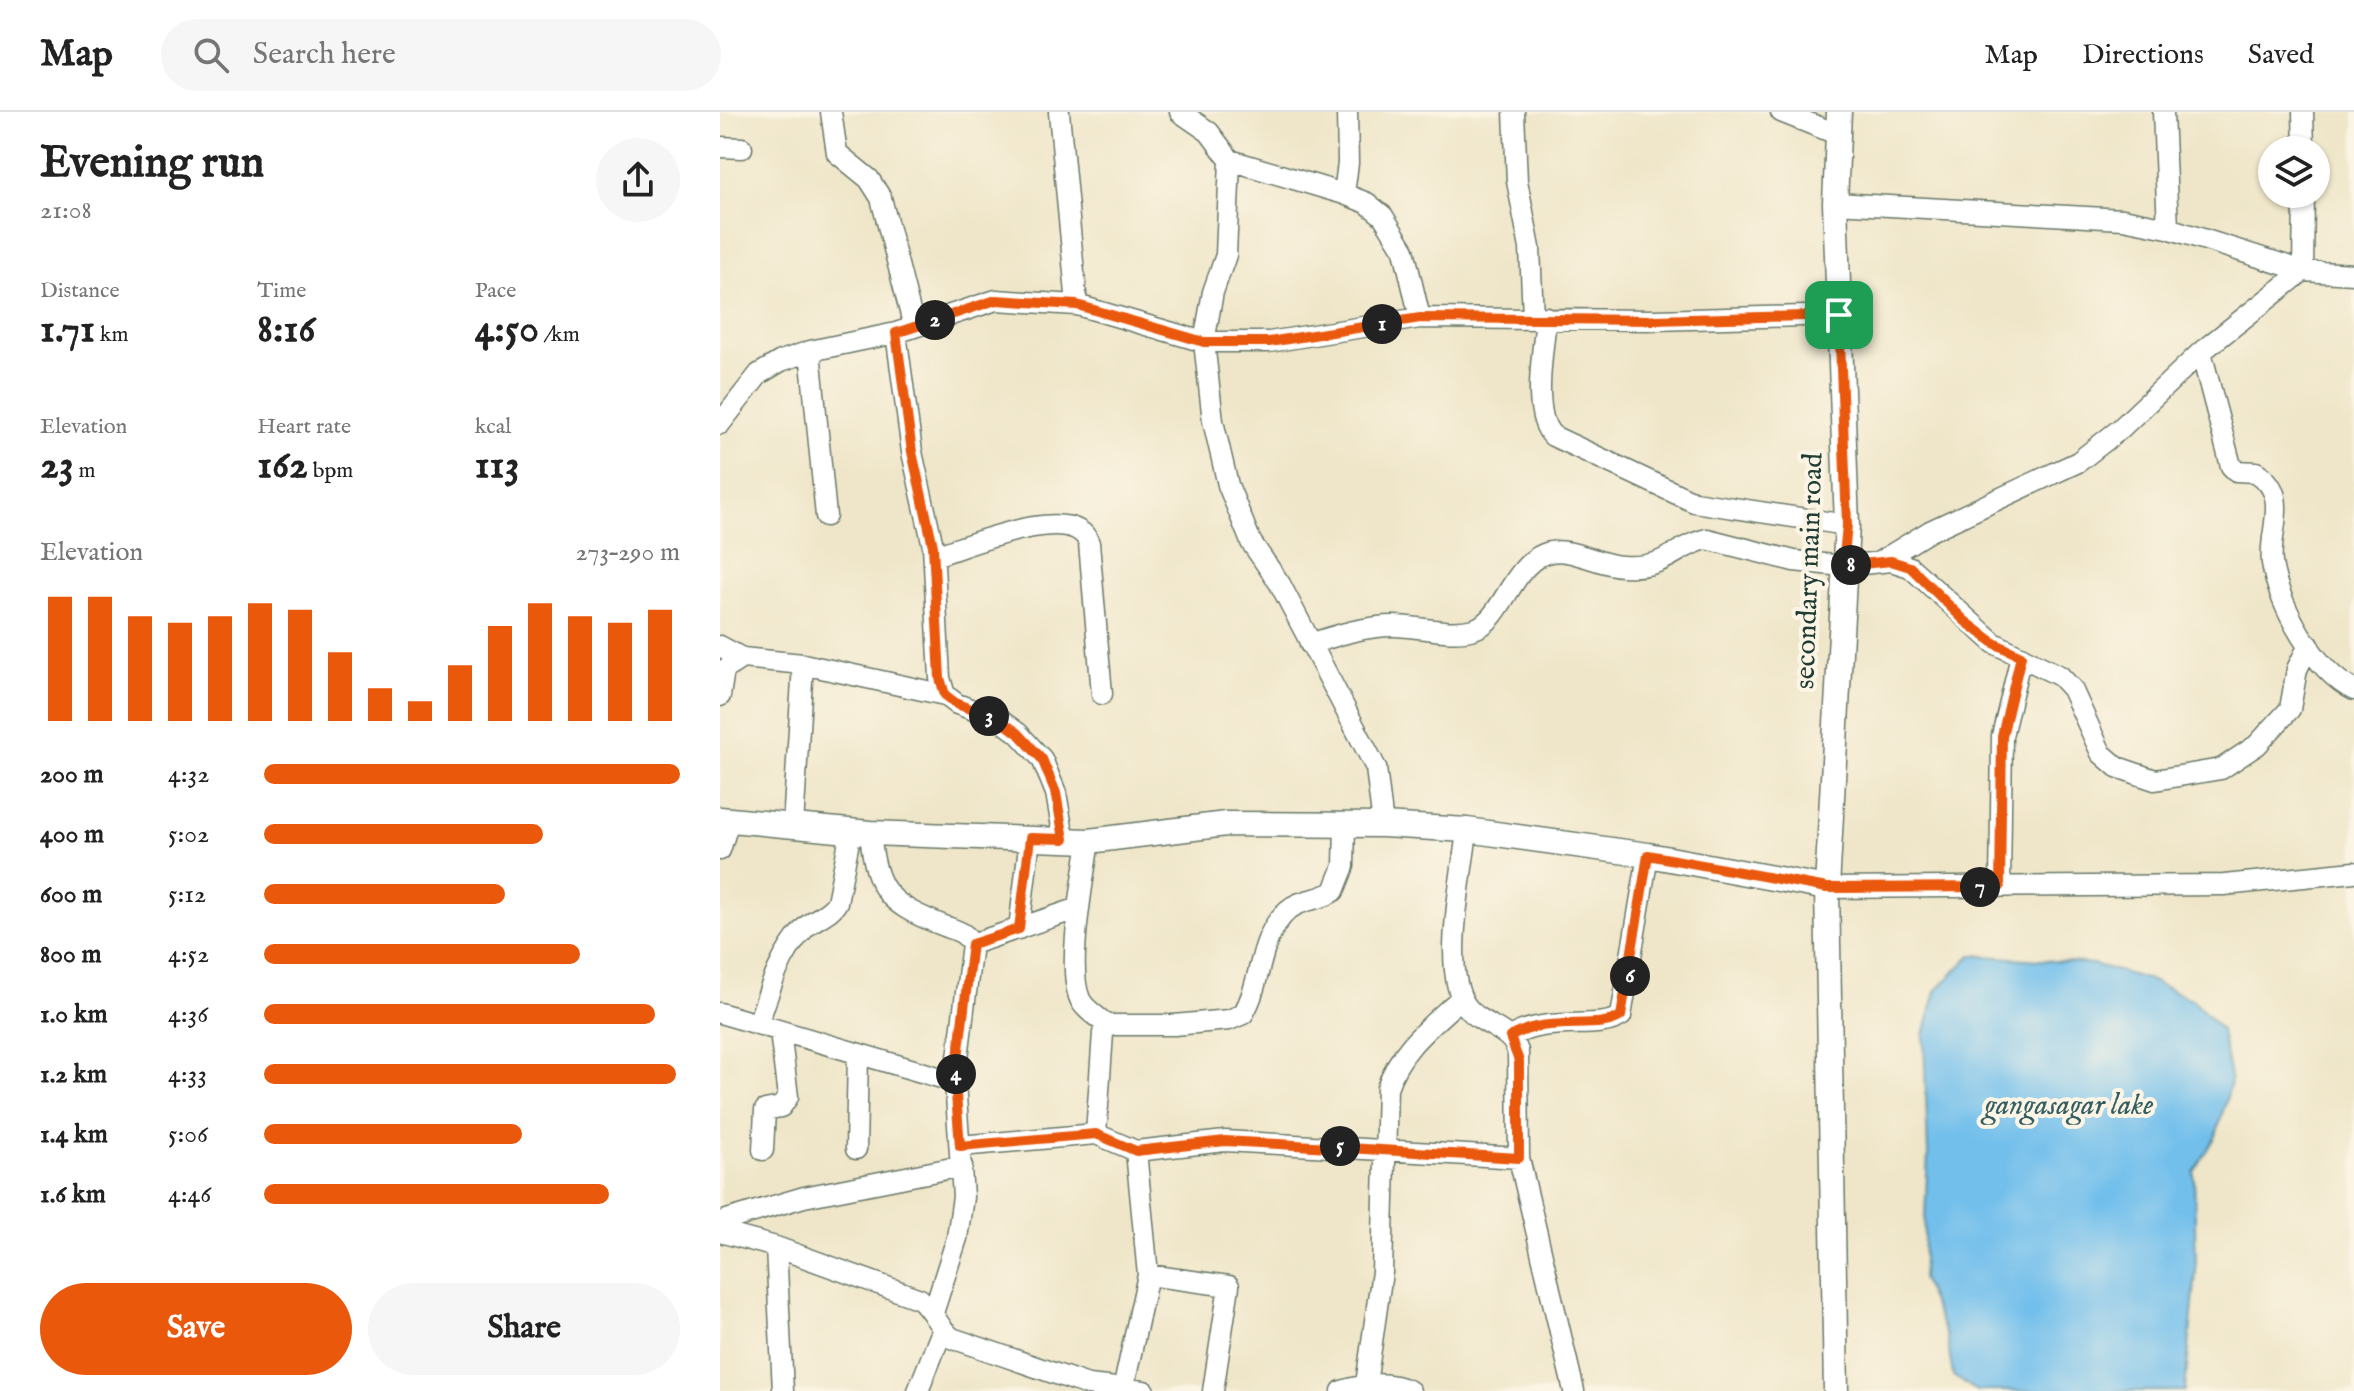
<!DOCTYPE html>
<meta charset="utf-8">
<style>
:root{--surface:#fff;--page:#f6f6f6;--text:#222;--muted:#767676;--line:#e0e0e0;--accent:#ea580c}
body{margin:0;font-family:"IM FELL English",serif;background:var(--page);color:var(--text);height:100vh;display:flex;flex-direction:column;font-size:30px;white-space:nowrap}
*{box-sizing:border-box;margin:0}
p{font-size:26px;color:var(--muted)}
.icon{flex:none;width:44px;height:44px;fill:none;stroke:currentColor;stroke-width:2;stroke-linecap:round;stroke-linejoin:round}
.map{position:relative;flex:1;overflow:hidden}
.panel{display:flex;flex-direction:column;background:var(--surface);width:720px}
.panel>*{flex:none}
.fabs{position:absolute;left:1538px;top:24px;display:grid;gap:16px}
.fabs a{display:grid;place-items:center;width:72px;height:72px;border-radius:50%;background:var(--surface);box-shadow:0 2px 6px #0004;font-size:40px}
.pin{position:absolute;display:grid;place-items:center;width:68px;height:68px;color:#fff;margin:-34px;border-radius:16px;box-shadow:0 4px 12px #0006}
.km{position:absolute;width:40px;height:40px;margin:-20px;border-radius:50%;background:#222;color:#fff;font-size:22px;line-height:40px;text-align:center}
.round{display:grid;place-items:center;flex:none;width:84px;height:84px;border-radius:42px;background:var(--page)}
.summary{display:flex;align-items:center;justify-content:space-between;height:136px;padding:0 40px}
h1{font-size:44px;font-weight:800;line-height:60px}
.metrics{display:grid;grid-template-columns:repeat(3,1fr);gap:12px;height:136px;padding:8px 40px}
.metrics div{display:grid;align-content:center}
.metrics b{font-size:40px;font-weight:800}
.metrics small{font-size:22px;font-weight:400}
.metrics p{font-size:22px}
.chart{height:224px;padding:16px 40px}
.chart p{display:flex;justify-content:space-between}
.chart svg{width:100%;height:144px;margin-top:8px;stroke:var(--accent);stroke-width:6}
.action{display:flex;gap:16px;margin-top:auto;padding:16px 40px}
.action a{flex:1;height:92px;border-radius:48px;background:var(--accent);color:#fff;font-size:32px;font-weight:800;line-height:92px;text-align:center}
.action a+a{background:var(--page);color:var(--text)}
ul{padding:0 40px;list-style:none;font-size:26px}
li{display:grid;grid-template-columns:128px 96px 1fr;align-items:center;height:60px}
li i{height:20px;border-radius:10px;background:var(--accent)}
header{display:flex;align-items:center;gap:48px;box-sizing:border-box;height:112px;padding:0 40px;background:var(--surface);border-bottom:2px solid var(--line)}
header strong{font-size:38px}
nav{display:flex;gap:44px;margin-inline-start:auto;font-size:28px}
.search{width:560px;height:72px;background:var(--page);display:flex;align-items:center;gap:20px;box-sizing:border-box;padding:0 28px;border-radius:44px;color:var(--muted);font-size:30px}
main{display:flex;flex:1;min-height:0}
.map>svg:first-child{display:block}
</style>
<header>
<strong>Map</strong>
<div class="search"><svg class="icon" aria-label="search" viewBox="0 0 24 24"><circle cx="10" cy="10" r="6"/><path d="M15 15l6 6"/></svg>Search here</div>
<nav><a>Map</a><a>Directions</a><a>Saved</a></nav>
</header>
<main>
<section class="panel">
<div class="summary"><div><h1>Evening run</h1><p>21:08</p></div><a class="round"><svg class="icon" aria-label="share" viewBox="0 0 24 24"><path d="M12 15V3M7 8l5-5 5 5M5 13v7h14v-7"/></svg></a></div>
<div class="metrics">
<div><p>Distance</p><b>1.71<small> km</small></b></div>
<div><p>Time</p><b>8:16</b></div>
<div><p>Pace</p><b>4:50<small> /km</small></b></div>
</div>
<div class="metrics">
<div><p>Elevation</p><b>23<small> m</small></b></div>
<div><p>Heart rate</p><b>162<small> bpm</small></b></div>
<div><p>kcal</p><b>113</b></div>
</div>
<div class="chart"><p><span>Elevation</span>273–290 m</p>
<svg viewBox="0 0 160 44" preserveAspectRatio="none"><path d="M5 44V6M15 44V6M25 44V12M35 44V14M45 44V12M55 44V8M65 44V10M75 44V23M85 44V34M95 44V38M105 44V27M115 44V15M125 44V8M135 44V12M145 44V14M155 44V10"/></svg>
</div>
<ul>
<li><b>200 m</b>4:32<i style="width:100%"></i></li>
<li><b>400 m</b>5:02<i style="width:67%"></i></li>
<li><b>600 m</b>5:12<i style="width:58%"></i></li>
<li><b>800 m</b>4:52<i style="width:76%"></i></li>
<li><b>1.0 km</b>4:36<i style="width:94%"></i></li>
<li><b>1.2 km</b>4:33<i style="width:99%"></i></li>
<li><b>1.4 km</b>5:06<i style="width:62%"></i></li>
<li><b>1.6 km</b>4:46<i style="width:83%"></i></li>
</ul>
<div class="action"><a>Save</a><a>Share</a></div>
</section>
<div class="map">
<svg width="1634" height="1279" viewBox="0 0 1634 1279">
<rect width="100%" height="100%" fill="#fcf5e5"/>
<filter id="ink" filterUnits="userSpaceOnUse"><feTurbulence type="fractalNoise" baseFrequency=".0125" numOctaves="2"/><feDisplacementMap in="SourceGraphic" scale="16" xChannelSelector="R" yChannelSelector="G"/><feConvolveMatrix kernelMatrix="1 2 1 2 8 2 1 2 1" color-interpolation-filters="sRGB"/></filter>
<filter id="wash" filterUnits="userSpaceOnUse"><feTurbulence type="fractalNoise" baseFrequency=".006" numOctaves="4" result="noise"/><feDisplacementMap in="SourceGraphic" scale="32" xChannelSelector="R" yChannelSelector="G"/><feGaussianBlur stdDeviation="1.8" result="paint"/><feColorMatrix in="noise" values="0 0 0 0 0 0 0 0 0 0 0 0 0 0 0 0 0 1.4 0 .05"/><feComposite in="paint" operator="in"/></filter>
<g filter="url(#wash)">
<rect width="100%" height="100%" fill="#efe6c9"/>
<path fill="#72bfec" stroke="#487e90" stroke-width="2" d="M1251,843L1373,852L1429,868L1473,888L1501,918L1511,970L1496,1024L1474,1060L1476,1159L1465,1279H1257L1233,1264L1227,1226L1202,1167L1208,1042L1204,923L1216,879Z"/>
</g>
<g filter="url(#ink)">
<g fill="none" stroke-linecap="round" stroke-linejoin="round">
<g stroke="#687868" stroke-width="23">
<path id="minor" d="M111,0L117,41L149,67L161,86L194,215
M460,0L489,20L510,48L624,82L647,91L663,104L684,138L700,206
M794,0L797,69L810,136L813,205
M1061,0L1119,23
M1443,0L1448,116
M1583,0L1584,38
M0,35L22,36
M510,48L506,143L493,180L484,230L493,309L508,373L531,430L560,472L656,656L663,713
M624,82L628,51L627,0
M1115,91L1403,107L1448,116L1583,159L1634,162
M357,193L484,230H549L700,206L935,208L1119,203
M826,205C824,235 810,303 833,324L974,390L1127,413
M176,221L192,340L213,434L220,566L225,583L237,592L280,608L298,621L322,647L336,681L344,727
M90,239L106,404
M1481,240L1511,354L1516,359L1536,360C1572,383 1548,418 1552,451C1558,493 1596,560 1634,578
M0,312L39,262L61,249L90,239L176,221L276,188L357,193L339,0
M214,444C246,435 354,388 369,431L382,582
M1159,450L1210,419L1358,350L1399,318L1481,240L1583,159L1584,82
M590,532C618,523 645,514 674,514C699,514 729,524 754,517C783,508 790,456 824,442C848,432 877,453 902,454C949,457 952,435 987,427L1074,449L1123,454L1171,449L1190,455L1274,531L1340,564L1352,577L1381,641L1397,655L1435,668L1501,657L1537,633L1570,597L1577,557L1589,533
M0,534L22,546
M0,584L4,558L22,546L83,552L225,583
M73,714L83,552
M747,718C743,761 720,861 747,895C761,914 790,916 798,939L799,1046L854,1279
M150,721C156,782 170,793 227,815C238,819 246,821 252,832L235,970L243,1085L237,1126L214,1198
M369,729C364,764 346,856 360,887C364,897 378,905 387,913
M0,738L9,709
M1280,775L1282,624L1301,544
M1107,776L1504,773L1634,760
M299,817L310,726
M252,832L359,796
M0,901L235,970
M38,912C49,879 59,844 84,817C93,806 110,803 117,790L131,719
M790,925C828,902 877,920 901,904L928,743
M376,1022L383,921L387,913H454L509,908L523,902C543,869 537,826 568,798C582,786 600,789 614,779L624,754L625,713
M240,1034L376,1022L416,1039L428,1163L403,1278
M136,1037L138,943
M43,1038L45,998L61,995L68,985L60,919
M416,1039L505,1029L799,1046
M0,1110L84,1085L242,1054
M0,1120L56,1135L200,1187C214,1199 218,1216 232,1226L368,1273L424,1279
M56,1135L63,1279
M428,1163L509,1174L493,1279
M646,1272L662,1160L667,976C680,936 712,913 741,886
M198,1279L222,1219
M622,1279C645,1272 667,1268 690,1279"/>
</g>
<g stroke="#687868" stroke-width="27">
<path id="major" d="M0,707L150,721L369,729L506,712L663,713L747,718L928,743L1107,776
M1116,1279L1107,776L1127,413L1115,91L1119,0"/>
</g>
<use href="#minor" stroke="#fff" stroke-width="20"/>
<use href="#major" stroke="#fff" stroke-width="24"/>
</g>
</g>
<g fill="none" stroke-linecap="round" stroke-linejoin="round" filter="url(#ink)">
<g stroke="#fff" stroke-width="16">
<path id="route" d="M276,188L357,193L484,230H549L700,206L935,208L1119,203L1127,413L1123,454L1171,449L1190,455L1245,509L1274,531L1301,544L1282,624L1280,775L1107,776L928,743L901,904C877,920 828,902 790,925L799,949V1046L505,1029L416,1039L376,1022L240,1034L235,970L252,832L299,817L310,726L344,727L336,681L322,647L298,621L280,608L237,592L225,583L220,566L213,434L192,340L176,221Z"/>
</g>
<use href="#route" stroke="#ea580c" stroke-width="10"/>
</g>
<g text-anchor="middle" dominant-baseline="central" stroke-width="8" stroke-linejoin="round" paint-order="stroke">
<g font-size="28" fill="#1f3d34" stroke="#fcf5e5">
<text transform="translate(1090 459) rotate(-88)">secondary main road</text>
</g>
<g font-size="30" font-style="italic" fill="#345e62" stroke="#fcf5e5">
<text x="1349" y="994">gangasagar lake</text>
</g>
</g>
</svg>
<div class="fabs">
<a><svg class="icon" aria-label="layers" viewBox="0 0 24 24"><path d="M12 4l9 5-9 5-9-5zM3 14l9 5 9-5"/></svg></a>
</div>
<div class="pin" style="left:1119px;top:203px;background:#1e9e55"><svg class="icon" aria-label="arrive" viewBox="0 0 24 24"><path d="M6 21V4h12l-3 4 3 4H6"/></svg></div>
<b class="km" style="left:662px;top:212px">1</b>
<b class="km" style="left:215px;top:208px">2</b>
<b class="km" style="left:269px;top:604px">3</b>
<b class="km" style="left:236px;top:962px">4</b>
<b class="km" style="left:620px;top:1034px">5</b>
<b class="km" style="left:910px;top:864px">6</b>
<b class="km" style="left:1260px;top:775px">7</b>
<b class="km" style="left:1131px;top:453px">8</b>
</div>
</main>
